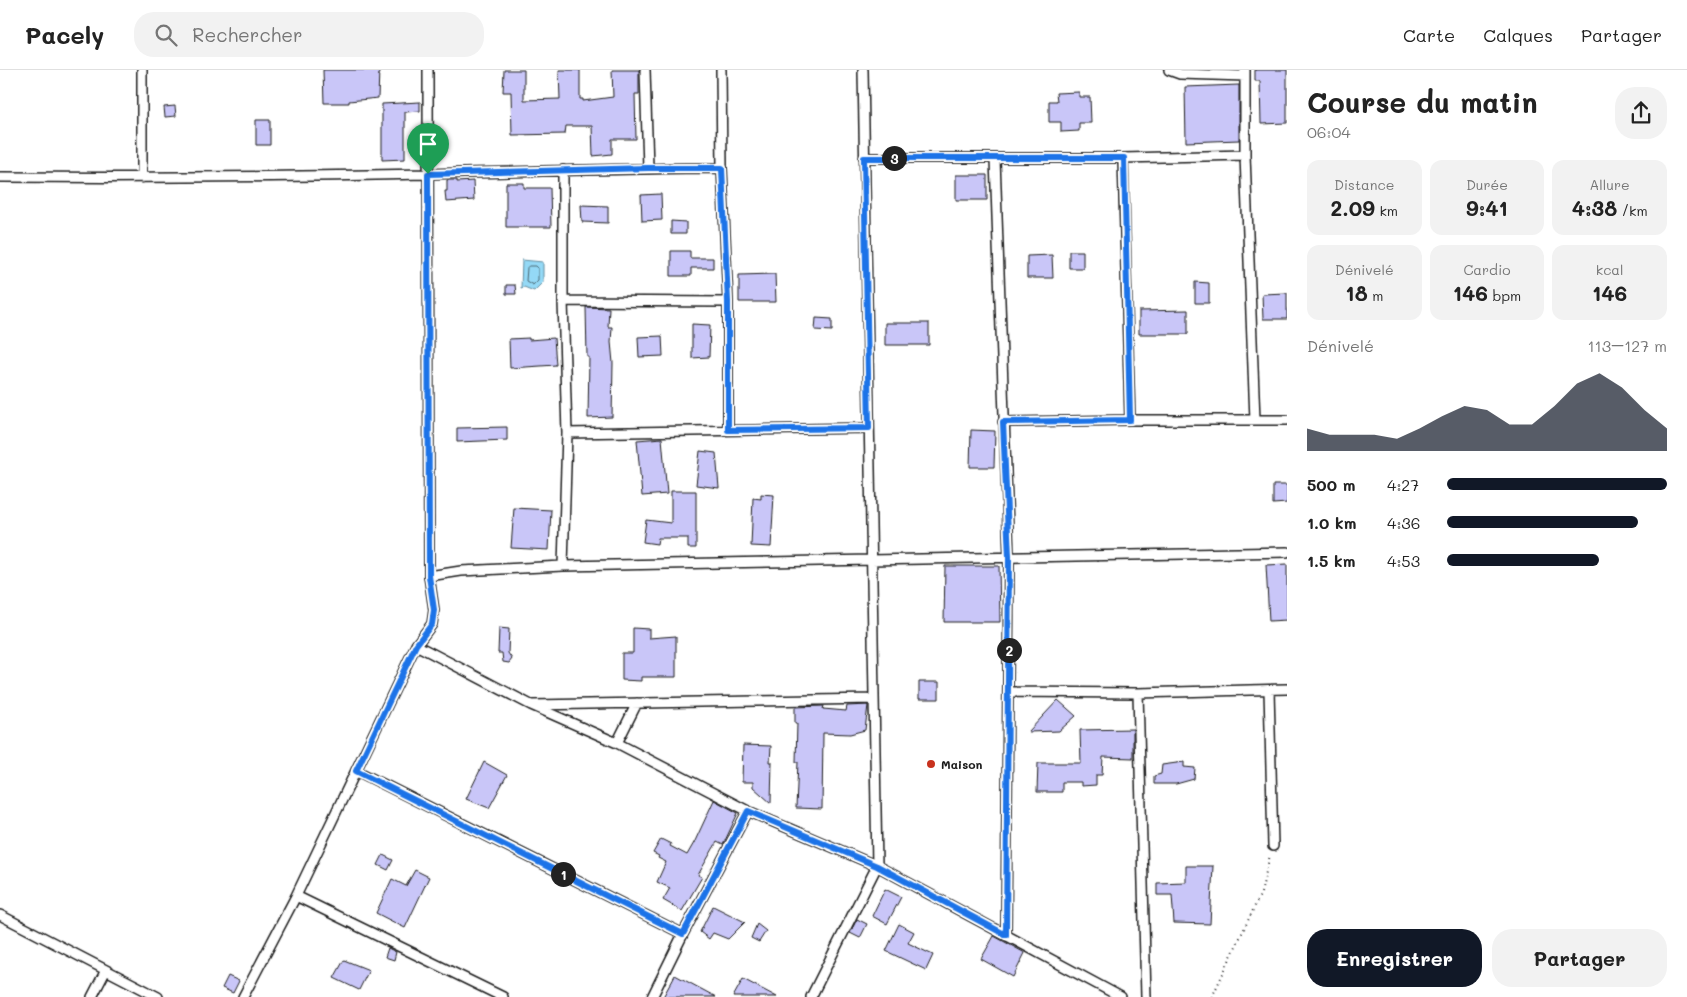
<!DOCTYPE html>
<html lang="fr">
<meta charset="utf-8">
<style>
:root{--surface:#fff;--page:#f2f2f2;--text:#222;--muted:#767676;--line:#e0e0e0;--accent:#111827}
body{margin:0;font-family:Mali,sans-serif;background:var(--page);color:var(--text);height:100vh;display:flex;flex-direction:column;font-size:19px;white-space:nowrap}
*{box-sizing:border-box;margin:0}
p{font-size:16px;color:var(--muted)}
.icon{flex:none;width:28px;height:28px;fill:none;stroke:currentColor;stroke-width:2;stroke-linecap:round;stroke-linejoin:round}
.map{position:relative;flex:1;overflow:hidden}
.panel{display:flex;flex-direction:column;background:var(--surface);width:400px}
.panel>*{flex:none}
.pin{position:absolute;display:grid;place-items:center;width:42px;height:42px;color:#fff;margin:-51px -21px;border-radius:50% 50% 50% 0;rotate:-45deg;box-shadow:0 0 5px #0007}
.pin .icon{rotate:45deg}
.km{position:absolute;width:25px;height:25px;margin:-12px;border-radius:50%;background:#222;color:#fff;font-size:14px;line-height:25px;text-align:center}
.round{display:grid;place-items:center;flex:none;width:52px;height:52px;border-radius:20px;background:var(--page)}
.headline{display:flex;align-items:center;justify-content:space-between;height:85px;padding:0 20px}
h1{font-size:28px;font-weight:700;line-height:38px}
.metrics{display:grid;grid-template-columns:repeat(3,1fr);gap:8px;height:85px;padding:5px 20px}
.metrics div{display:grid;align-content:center;border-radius:12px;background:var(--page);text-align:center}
.metrics b{font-size:21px;font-weight:700}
.metrics small{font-size:14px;font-weight:400}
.metrics p{font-size:14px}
.chart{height:140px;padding:10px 20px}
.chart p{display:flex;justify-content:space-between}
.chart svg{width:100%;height:90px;margin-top:5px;fill:var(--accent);opacity:.7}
.action{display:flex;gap:10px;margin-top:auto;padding:10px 20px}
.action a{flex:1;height:58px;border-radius:20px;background:var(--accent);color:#fff;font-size:20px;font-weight:700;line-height:58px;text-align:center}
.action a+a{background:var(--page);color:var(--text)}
ul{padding:0 20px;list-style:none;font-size:16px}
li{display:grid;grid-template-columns:80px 60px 1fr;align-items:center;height:38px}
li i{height:12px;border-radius:6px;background:var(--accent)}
header{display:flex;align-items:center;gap:30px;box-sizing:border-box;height:70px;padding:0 25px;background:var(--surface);border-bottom:1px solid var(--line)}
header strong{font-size:24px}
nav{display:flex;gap:28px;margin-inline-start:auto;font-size:18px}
.search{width:350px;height:45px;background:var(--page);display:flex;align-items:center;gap:12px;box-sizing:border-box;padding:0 18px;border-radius:20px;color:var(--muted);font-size:19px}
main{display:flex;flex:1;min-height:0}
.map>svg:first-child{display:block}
</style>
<header>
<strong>Pacely</strong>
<div class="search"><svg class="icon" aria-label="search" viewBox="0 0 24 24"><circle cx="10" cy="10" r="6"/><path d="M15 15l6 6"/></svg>Rechercher</div>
<nav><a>Carte</a><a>Calques</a><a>Partager</a></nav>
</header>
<main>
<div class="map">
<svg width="1287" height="927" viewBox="0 0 1287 927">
<rect width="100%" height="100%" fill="#fff"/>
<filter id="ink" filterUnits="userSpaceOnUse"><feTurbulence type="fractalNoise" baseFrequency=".02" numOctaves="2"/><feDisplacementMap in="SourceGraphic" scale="10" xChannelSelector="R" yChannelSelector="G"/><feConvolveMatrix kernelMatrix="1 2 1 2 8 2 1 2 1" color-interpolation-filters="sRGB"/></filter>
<g filter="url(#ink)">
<path fill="#94d9f6" stroke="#648d9f" d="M522,190L543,192V212L534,221L524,217L521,218Z"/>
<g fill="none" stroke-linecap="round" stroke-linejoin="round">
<path stroke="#4c6873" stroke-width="1" d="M529,196H536L538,198V210L533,215L526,211L527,198Z"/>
</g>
<path fill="#c9c6f8" stroke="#1c1c1c" d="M323,0H379L378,28L349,31V33H324Z
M504,0H524V30L560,29L559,0H580V29H583V31L613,27L612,0H639V24H635L636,69H612V84L593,86L592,56H566L565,64L512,65L511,22H503Z
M1255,0H1287V53L1261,54L1260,11H1255Z
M1239,15V70L1186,72L1185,17Z
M1079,22V27H1090L1091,53H1079V61L1061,62V52H1049V31H1057L1056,23Z
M420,32V41L405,42V89L382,90V34Z
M175,36L176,46L165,47L164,37Z
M256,50H270V75H256Z
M956,105H987V130H956Z
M447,110H457V112L473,111L474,130L446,132L445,121H447Z
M506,113H524V118H550L551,157H506Z
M661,124L662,150L642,151L641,125Z
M581,135L608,136V153L582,152Z
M671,151L686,152V164H671Z
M671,181H690V188H713V198H691V206H671Z
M1069,181H1083V198H1069Z
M1052,185L1053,208H1027V186Z
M775,204L776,232H739V205Z
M1195,212L1209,213V233H1195Z
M506,215H515L516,224H506Z
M1287,223V249H1263L1262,224Z
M586,237L609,238L608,257H612L611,272L613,293L612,347L588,348L589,287H587Z
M1188,240V264H1139V241Z
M816,248L832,249V261L815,260Z
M885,253H929V275H885Z
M692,254L710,255L709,287L692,288Z
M662,266L663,286L639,287L638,267Z
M529,268V270L554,268L556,295L510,298L509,269Z
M507,357V370L457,372V358Z
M971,360L995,361L994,397H970Z
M662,368L667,424L642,426L637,370Z
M700,381L716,383L719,418L696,415Z
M1273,415H1287V433L1273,434Z
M671,421H696V478H688V468H658L657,474L643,472L646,450L671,453Z
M761,424L774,425L771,477L751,476L753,428L761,429Z
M514,438L551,440L549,480L511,478Z
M1287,494V550L1269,551L1266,495Z
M945,496H999L1000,552H944Z
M499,558L509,559L508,583L512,589L509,593L503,592L502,583H498Z
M633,558L649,559V568L676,566V607H641V611L622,610V583H633Z
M919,612H939V629H919Z
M1058,630L1076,646L1059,661L1028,662Z
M868,635L865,660L850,664L823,663L822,739L796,738L798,692H796L797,653H795V637L824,636L823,639L846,641L847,636Z
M1133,659V688L1103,687L1102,705H1096V715L1081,716V712H1062V722H1037L1038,693H1081L1080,660Z
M743,675L771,676L770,692H772L771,733L753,717V712H742Z
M484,692L507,705L489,738L466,729Z
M1184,692V697L1195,698L1194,709L1176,714H1154V706L1161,704L1162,695Z
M714,730L738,743L723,775L717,772L698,805L702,807L682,841L663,830L670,818L657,812L666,792L658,788L659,786L653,783L661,769L671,774L670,776L687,785L695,771Z
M383,785L393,790L388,800L378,795Z
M1186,796H1213L1210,854L1174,853L1172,825H1157V813L1186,812Z
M415,800L429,807L405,858L376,843L392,809L406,816Z
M885,819L901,827L887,854L872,846Z
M713,836L745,852L728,869L713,863L709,869L700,862Z
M857,849L867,854L860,868L850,863Z
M757,854L766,861L759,872L751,868Z
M899,854L914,862L908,873L933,885L926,900L886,881Z
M994,866L1025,883L1013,907L981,889Z
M388,878L396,882L394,890L385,887Z
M344,890L369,900L359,920L334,908Z
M675,905L716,927H663Z
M228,906L239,911L233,923L222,918Z
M743,909L777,927H733Z"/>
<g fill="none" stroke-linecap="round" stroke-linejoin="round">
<g stroke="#1c1c1c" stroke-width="12">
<path id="street" d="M645,0L648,98
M721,0L722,98L728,232V360
M1169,0L1180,4L1245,6
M1245,0V85L1255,350
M864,88H1123L1245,85
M1123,88L1130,350
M995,89L1009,487L1006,865
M563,100V231L567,363L563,496
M0,107C142,108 285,107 427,104C526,102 624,98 722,98
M142,108V0
M563,231L728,232
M1003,352L1130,350H1287
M567,363L869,358
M429,506L461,501L563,496L1287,482
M416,575L531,635L617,673L748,741L877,796L1121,927
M1269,620L1273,776
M1008,622L1138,623L1287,619
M1138,623L1146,927
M533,635L874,629
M617,673L637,633
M357,701L683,864
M296,826L503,927
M0,845L158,927
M92,927L106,900
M243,927L296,826L416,575L432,554L434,540L429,506L428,0
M652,927L683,864L748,741
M811,927L877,796L863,0"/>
</g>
<path stroke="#1c1c1c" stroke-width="2" stroke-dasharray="1 4" stroke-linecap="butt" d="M1212,927L1261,823L1270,785"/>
<use href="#street" stroke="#fff" stroke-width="9"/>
</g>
</g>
<g fill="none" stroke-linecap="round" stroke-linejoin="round" filter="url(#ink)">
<g stroke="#fff" stroke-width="10">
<path id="route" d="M864,88H1124L1130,350L1003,352L1009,487L1006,865L877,796L748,741L683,864L356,701L416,575L432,554L434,540L429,506L428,104L648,98H722L728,232V360L869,358Z"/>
</g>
<use href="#route" stroke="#1a73e8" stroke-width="6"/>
</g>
<circle fill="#c8321e" stroke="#fff" stroke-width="2" cx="931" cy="694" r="5"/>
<g text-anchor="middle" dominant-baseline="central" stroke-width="4" stroke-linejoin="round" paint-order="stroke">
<g font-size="12" font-weight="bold" fill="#1c1c1c" stroke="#fff" text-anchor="start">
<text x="941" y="694">Maison</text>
</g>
</g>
</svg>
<div class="pin" style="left:428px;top:104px;background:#1e9e55"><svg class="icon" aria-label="arrive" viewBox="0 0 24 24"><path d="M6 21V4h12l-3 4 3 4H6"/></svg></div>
<b class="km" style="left:563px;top:804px">1</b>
<b class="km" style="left:1009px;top:580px">2</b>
<b class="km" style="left:894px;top:88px">3</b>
</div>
<section class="panel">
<div class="headline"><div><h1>Course du matin</h1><p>06:04</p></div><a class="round"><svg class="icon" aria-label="share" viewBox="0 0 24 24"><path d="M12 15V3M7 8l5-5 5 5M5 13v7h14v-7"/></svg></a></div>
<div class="metrics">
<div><p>Distance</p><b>2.09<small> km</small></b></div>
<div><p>Durée</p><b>9:41</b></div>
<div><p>Allure</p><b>4:38<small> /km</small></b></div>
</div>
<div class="metrics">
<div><p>Dénivelé</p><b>18<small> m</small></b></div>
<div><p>Cardio</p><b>146<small> bpm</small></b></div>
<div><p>kcal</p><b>146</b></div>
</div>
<div class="chart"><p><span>Dénivelé</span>113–127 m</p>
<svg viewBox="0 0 160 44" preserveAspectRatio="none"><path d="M0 44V33L10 36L20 36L30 36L40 38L50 33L60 27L70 22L80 24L90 31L100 31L110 22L120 11L130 6L140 13L150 24L160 33V44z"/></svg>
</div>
<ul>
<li><b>500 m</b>4:27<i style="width:100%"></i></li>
<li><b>1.0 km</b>4:36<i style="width:87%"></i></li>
<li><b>1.5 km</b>4:53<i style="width:69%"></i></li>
</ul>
<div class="action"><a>Enregistrer</a><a>Partager</a></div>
</section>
</main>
